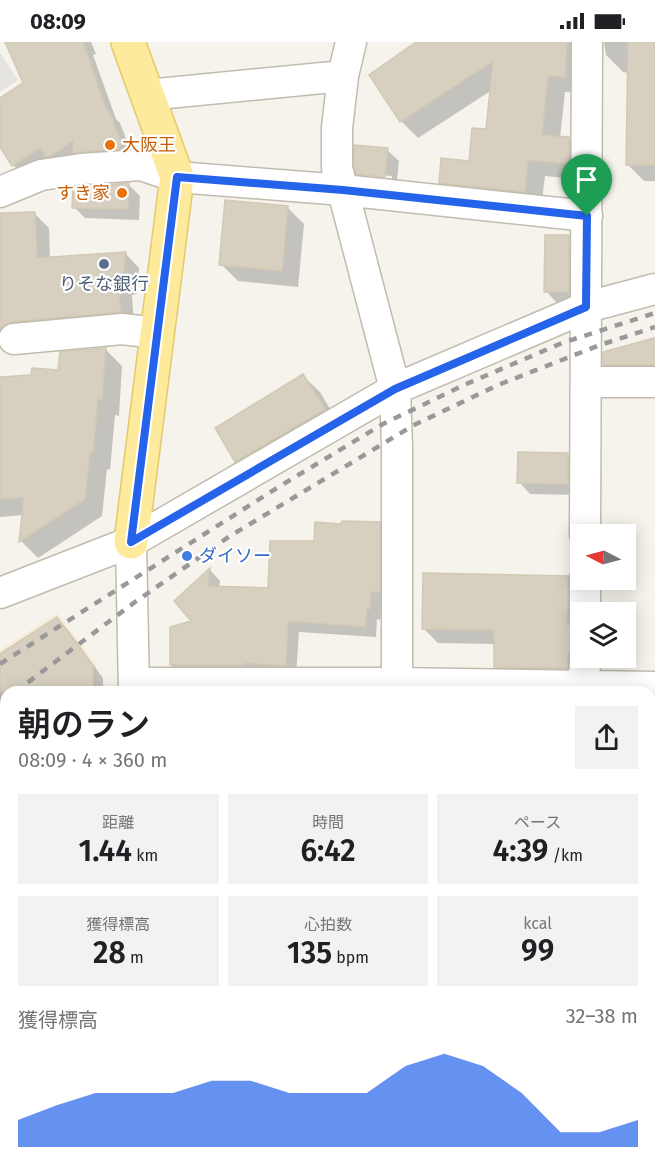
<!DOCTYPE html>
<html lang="ja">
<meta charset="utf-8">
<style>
:root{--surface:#fff;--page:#f2f2f2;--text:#202124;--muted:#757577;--accent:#2563eb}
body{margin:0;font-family:"Fira Sans","Noto Sans JP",sans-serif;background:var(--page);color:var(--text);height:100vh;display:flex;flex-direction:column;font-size:22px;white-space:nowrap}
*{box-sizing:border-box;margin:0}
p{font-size:20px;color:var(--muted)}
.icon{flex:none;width:33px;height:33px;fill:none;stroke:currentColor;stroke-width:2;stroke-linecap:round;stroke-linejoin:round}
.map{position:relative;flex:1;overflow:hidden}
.details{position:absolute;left:0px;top:644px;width:656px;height:488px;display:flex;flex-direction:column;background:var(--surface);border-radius:18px 18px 0 0;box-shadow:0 3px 15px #0003}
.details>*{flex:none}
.needle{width:39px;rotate:276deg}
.tools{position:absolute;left:570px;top:482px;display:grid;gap:12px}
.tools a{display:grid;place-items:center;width:66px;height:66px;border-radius:0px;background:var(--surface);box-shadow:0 3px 15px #0003;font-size:30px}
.pin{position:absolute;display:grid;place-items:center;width:51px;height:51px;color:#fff;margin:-62px -26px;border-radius:50% 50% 50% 0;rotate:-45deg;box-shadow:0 0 6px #0007}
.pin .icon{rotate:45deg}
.round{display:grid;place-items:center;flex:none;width:63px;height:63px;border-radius:0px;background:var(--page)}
.headline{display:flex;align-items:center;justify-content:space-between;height:102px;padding:0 18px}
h1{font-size:33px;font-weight:600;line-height:45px}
.stats{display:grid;grid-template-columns:repeat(3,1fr);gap:9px;height:102px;padding:6px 18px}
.stats div{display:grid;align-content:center;border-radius:0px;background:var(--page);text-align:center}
.stats b{font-size:30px;font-weight:600}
.stats small{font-size:16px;font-weight:400}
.stats p{font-size:16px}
.chart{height:168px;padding:12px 18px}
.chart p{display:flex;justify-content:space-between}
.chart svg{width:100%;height:108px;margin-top:6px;fill:var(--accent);opacity:.7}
.status{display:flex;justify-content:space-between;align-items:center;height:42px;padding:0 30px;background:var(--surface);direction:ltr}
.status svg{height:16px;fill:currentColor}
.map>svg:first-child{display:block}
</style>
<div class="status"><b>08:09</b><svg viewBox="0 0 49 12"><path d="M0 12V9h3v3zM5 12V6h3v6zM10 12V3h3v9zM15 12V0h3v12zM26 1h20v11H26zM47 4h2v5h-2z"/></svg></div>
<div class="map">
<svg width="655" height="1130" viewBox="0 0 655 1130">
<rect width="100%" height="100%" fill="#f5f3eb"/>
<path fill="#f6ecd7" d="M57,571L96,622V649L6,650V841H0V608Z"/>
<path fill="#cde8b5" d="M365,1125H500V1130H365Z"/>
<path fill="#e4e3df" d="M0,11L18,38L0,50Z"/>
<path fill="#0003" fill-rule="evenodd" d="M4,0H91L96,12L93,13L116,77L120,81L132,112L24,134L13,123L0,102V58L25,42L10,9Z
M419,0H602L595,2L582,51L565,50L560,96L569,97L586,114V138L545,134L541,166L457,157L440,140L471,120L487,88L492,48L418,96L401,79Z
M604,0H655V139H644L627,122L629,31L623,30L606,13Z
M387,108L399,119L396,146L369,143L358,131ZM365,132L392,134V137L365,135Z
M129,143L140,154L139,178L85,176L74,165Z
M287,165L304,182L298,245L238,239L221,222Z
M34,171L49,186L50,216L125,211L139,226L137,252L132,253L134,284L0,303V173Z
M568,195L580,206V261H557L546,249Z
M654,298L655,334H616L604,322Z
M105,307L122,324L119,374L115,373L110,428L107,427L102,474L38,516L21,499L23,473L0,475V337L60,330Z
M303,334L320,350L340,384L253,435L237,419Z
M567,413L579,424V453L530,452L519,440Z
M379,481L390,493L380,578L377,577L376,595L299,590L296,634H183L171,623L193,580L210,528L220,539L219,546L270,548L316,501L343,483Z
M568,535L583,550L580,570L582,630L510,639L495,624V602L438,601L423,586Z
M57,577L68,588L103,636V650H6V847H0V614Z
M650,664L655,667V804H650Z
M6,931V1074H0V935Z
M650,1095H655V1130H602V1125H650Z
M0,1112H6V1125H120V1130H0Z
M178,1125H302V1130H178Z
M326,1125H374L373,1130H326Z
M505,1125H567V1130H505Z"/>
<path fill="#d7d0c1" stroke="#d2c9b4" stroke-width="1.5" d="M5,0H83L107,69H109L121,100L118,107L73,111V99L51,114L46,115L40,106L12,124L0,105V56L23,41Z
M416,0H567L565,35L548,34L542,93L569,95V122L528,118L525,150L439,141L441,116L469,119L472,86L486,87L493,19L400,80L369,33Z
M628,0H655V123H626Z
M354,103L388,106L385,135L356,132L354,124Z
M129,141L128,167L72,166L73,146Z
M225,158L288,164L282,229L219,223Z
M35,170L37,216L126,210L123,238L118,239L121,270L12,280L5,283L0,288V171Z
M545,193H569V250H544Z
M654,296V323H603V310Z
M106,306L102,357H98L93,411H90L85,457L19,500L24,455L0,457V335L31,333L32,326L58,328L60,310Z
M303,332L325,367L235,420L215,386Z
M518,410L568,411V442L517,441Z
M342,479L380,480V550H371L370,567H367L365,585L288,579L286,624L245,621L244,623H170V585L191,579L174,559L210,526L208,544L268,546L270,499H314L315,480L341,482Z
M423,531L568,534L567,583L573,584V604L568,614L567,626L494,625V588L422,587Z
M57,575L93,624V650H0V612Z"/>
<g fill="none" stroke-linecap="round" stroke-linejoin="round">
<g stroke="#c1bcae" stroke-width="33">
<path id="minor" d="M351,0L343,34L337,86V126L395,347L397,404V650
M147,53L343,34
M0,150L41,133L81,127L141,123L177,135L343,148L587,174
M14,297L122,287L157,291
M586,340H655
M585,492L587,0
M131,500L134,650
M0,551L131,500L395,347L587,265L655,247
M585,570V537
M134,641H397L655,645
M584,650L585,615
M0,890L6,889
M650,938H655
M136,1125V1130
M580,1130V1125"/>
</g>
<g stroke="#e3ca6b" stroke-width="36">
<path id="major" d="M128,0L177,135L131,500"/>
</g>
<use href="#minor" stroke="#fff" stroke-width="30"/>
<use href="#major" stroke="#fdea9d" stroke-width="33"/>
<path stroke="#999" stroke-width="4.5" stroke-dasharray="8 8" stroke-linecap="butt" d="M0,622L280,444L383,382L464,343L562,301L655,271
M15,650L135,560L230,494L414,383L498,343L600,303L655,285
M0,661L6,656"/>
</g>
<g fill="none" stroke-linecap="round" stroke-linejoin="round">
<g stroke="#fff" stroke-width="12">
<path id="route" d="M177,135L343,148L587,174L586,265L395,347L131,500Z"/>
</g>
<use href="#route" stroke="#2563eb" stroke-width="8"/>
</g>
<g fill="#e8710a" stroke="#fff" stroke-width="2">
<circle cx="110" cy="103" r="6"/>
<circle cx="122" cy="151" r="6"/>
</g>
<circle fill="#5c6f8a" stroke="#fff" stroke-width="2" cx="104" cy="222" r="6"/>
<circle fill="#3f7fe0" stroke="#fff" stroke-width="2" cx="187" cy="514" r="6"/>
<g text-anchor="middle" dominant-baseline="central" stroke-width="4.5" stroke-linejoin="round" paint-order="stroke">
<g font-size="18" fill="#c56008" stroke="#fff" text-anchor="start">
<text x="122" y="103">大阪王</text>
<text x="110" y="151" text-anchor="end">すき家</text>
</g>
<g font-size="18" fill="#4e5e75" stroke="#fff">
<text x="104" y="242">りそな銀行</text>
</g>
<g font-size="18" fill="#366cbe" stroke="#fff" text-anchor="start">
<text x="199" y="514">ダイソー</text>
</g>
</g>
</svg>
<div class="tools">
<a><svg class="needle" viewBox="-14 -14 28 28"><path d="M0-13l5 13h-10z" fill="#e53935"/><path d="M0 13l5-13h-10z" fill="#757577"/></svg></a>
<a><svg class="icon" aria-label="layers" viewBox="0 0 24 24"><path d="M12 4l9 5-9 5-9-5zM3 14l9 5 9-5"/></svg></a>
</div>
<div class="pin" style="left:587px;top:174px;background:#1e9e55"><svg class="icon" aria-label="arrive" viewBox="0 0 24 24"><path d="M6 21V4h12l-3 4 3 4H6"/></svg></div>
<section class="details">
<div class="headline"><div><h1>朝のラン</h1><p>08:09 · 4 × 360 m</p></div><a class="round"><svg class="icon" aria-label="share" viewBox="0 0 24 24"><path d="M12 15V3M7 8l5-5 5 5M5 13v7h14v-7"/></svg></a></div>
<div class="stats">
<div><p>距離</p><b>1.44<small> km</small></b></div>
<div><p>時間</p><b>6:42</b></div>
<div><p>ペース</p><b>4:39<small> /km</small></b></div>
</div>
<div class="stats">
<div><p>獲得標高</p><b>28<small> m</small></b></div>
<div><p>心拍数</p><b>135<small> bpm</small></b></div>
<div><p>kcal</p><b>99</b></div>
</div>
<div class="chart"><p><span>獲得標高</span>32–38 m</p>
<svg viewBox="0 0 160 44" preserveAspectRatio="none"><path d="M0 44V33L10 27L20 22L30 22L40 22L50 17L60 17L70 22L80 22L90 22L100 11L110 6L120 11L130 22L140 38L150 38L160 33V44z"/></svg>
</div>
</section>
</div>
